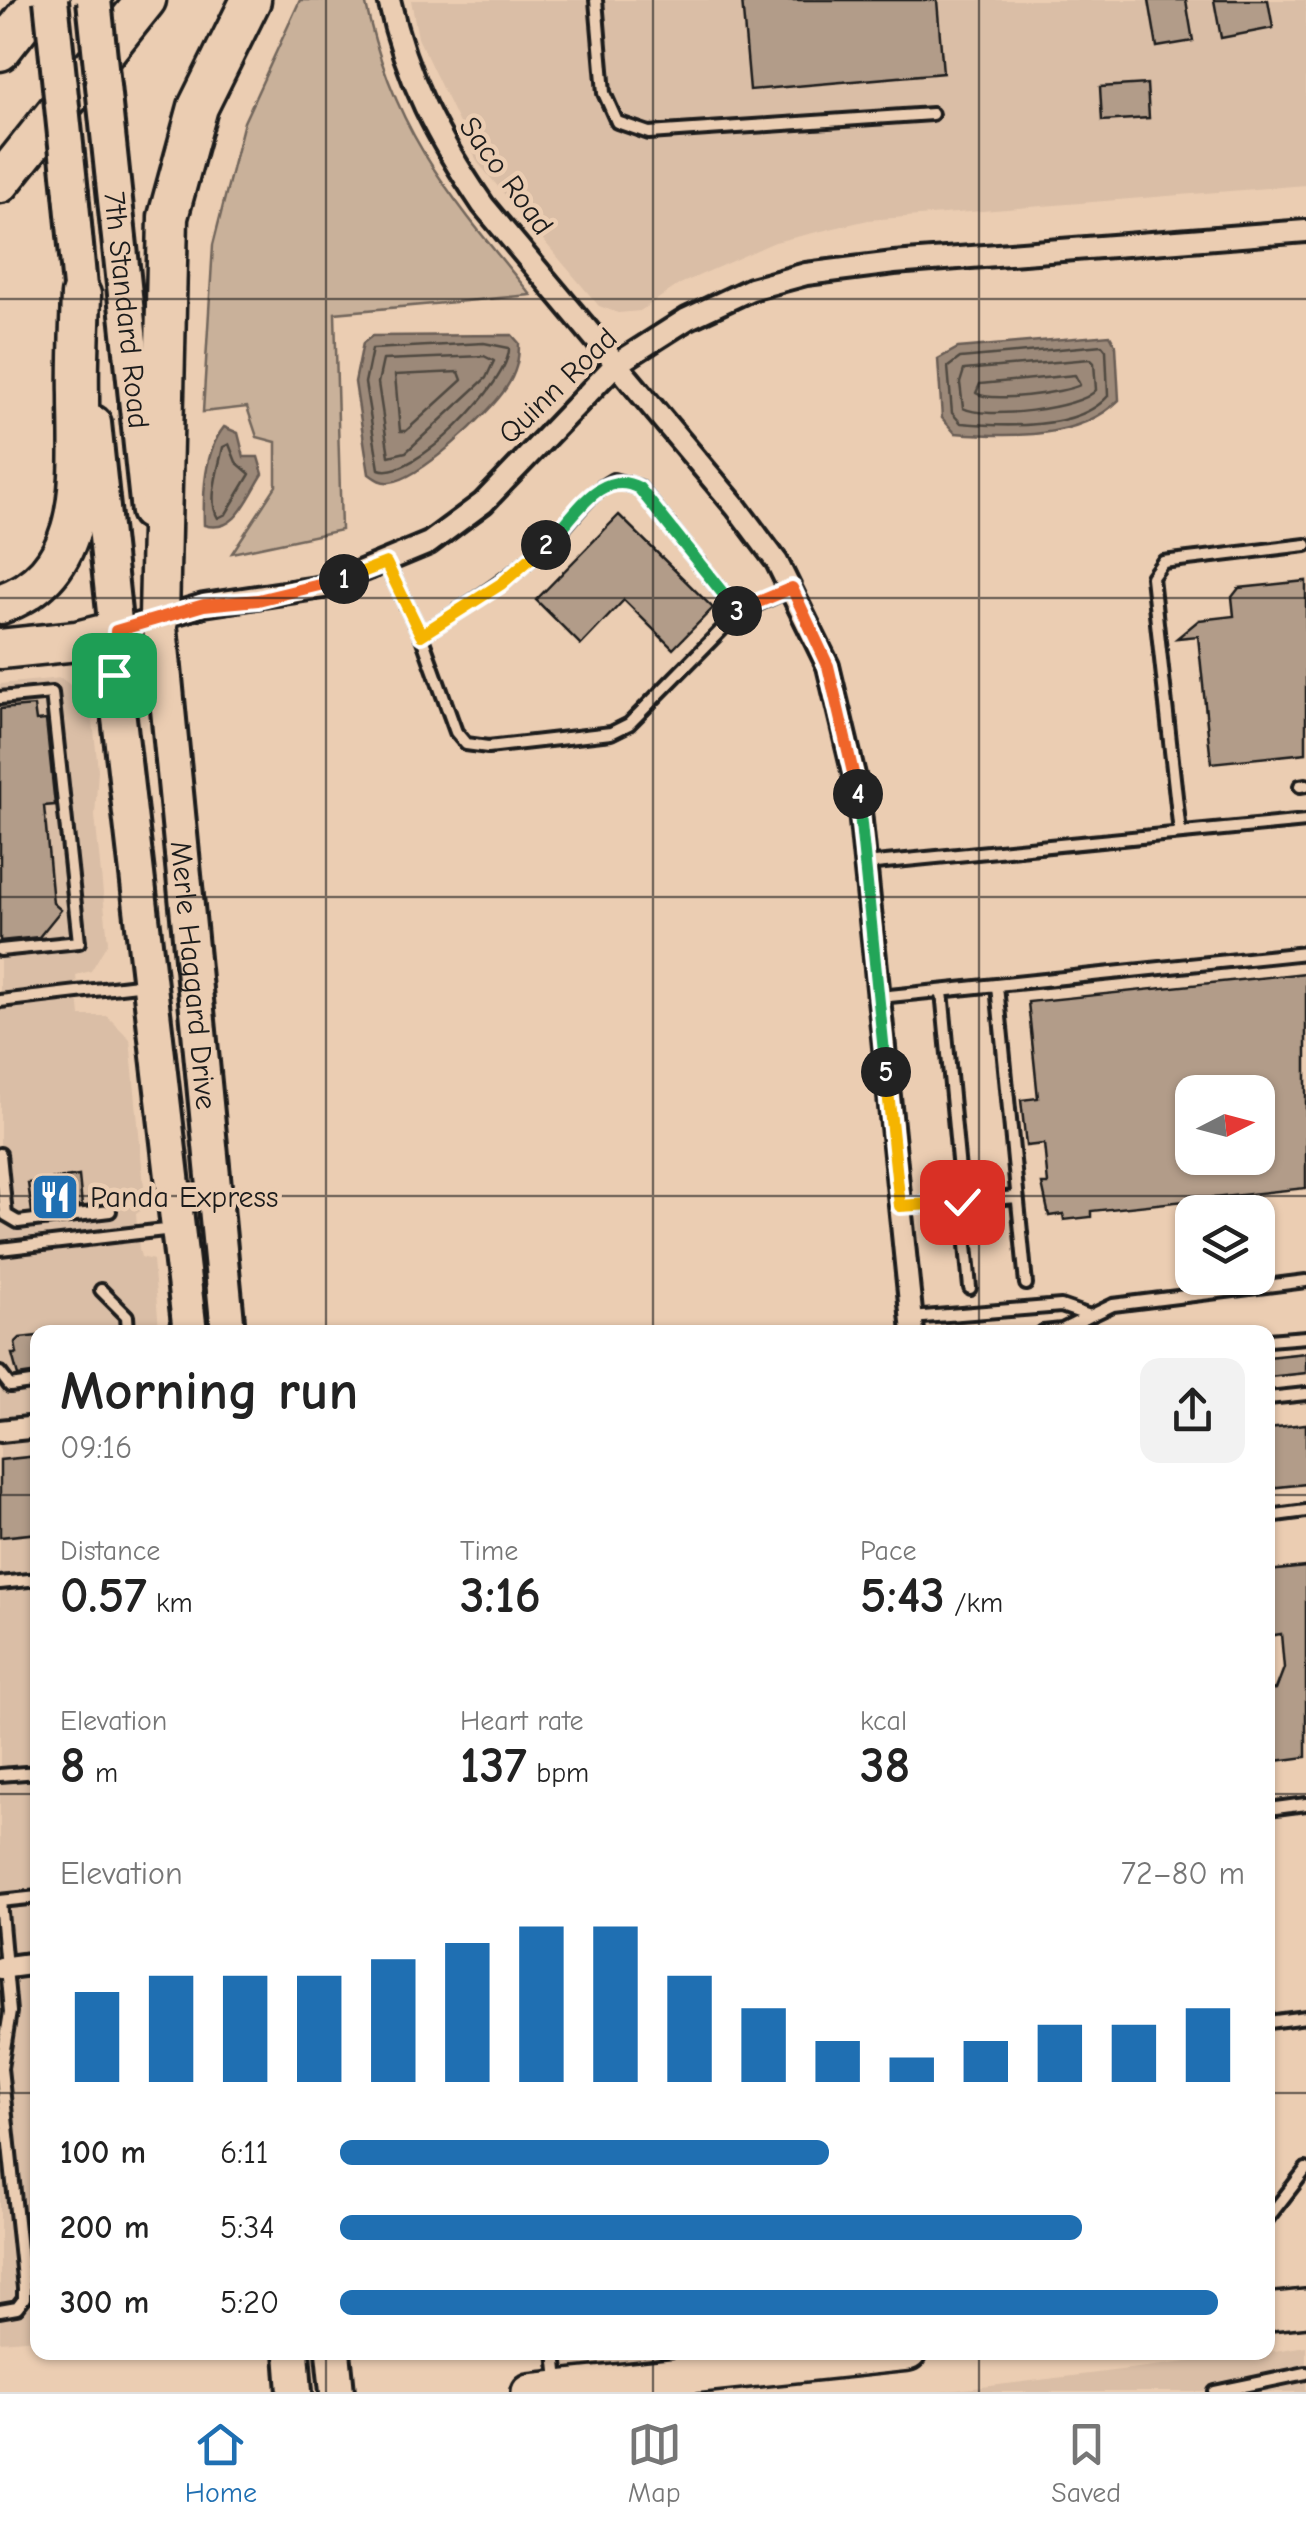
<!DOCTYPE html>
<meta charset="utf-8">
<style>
:root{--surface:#fff;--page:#f2f2f2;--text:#222;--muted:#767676;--line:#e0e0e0;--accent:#1f6fb2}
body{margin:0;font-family:"Comic Neue",sans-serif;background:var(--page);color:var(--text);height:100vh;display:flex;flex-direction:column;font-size:38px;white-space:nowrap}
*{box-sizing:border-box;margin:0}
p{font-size:32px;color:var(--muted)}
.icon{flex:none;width:55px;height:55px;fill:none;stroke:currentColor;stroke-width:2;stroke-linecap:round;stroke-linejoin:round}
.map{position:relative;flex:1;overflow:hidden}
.drawer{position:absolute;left:30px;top:1325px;width:1245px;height:1035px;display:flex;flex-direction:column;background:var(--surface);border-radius:20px;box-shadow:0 2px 8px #0004}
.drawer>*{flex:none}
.needle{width:65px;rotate:84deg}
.fabs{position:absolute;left:1175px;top:1075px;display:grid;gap:20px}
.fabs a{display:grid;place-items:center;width:100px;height:100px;border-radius:20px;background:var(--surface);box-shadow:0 2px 8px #0004;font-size:50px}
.pin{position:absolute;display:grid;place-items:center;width:85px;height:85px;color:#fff;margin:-42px;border-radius:20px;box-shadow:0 5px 15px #0006}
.km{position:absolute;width:50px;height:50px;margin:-25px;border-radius:50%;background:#222;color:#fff;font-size:28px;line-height:50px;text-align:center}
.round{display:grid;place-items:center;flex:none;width:105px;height:105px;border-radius:20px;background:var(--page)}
.headline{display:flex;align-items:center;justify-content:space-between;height:170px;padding:0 30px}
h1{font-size:55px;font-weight:600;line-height:75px}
.figures{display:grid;grid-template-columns:repeat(3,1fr);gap:15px;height:170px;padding:10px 30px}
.figures div{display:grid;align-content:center}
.figures b{font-size:50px;font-weight:600}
.figures small{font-size:28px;font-weight:400}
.figures p{font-size:28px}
.chart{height:280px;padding:20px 30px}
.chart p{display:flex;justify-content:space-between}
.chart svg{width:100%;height:180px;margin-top:10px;stroke:var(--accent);stroke-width:6}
ul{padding:0 30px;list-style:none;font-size:32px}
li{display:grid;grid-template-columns:160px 120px 1fr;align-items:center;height:75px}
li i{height:25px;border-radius:12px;background:var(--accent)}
.tab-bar{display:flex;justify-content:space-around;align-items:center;height:140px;border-top:2px solid var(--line);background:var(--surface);font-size:28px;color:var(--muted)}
.tab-bar a{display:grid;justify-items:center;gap:5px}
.tab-bar .active{color:var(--accent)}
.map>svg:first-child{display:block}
</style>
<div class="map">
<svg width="1306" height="2392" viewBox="0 0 1306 2392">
<rect width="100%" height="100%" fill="#ebcdb2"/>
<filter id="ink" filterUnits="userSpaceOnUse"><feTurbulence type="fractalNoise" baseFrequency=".01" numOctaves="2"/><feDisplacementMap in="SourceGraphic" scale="20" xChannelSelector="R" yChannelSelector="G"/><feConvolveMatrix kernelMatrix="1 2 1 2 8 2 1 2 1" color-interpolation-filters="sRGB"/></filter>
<g filter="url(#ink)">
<path fill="#dabea6" d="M411,0H1306V185L868,220L775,242L680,284L640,311L618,313L599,306L478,163L418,38Z
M61,678L91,701L98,770L95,816L108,942L91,971L76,975L80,1016H107L130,1039L146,1207L136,1214L139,1249L141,1257L153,1260L159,1328V1332H38V2339L0,2342V684Z
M1306,2346V2392H941L1268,2352Z"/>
<path fill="#c9b19a" stroke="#72665b" stroke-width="2.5" d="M300,0H365C392,130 449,195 531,295L335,313L341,530L232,553L276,486V442L257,437L247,407L203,412L213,245L244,122Z"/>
<path fill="#9c8979" stroke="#695d54" stroke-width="2.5" d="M512,335L519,343C519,360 516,373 506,388C490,413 419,480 390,482C381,483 376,479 369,474L355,382L363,343L372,336Z
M1110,335L1116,346L1119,400C1079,440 1008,437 955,433L942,418L938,359L958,348Z
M224,427L238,433L244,457H258L263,474C248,497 236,535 204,525C203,494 204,452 224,427Z"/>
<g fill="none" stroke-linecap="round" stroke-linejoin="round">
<path stroke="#4f4841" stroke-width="2.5" d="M484,343L509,348C510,382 412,482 379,469L365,383L372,349Z
M1102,345L1106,350L1108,396C1079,430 1003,427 961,423L952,413L948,367L960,358Z
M484,356L494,361L486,378L406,452L389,456L378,383L383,360Z
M1090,359L1094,363L1096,390C1081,409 984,420 963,408L960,383L964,370Z
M459,372L462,380L406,431H400L395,375Z
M1075,375L1080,385C1064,393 990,403 976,393L980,384Z
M229,444L236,462L250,474L226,514L218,518C207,501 219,467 223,447Z"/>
</g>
<path fill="#b29c89" stroke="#1c1c1c" stroke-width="2.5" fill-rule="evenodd" d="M742,0H937L943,73L750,90Z
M1149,0H1186L1193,41L1157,47Z
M1214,0H1268L1273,28L1221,38Z
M1147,84L1149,118L1102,121L1100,87Z
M619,515L713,608L673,649L624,600L581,645L536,600Z
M1306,581V753L1211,763L1198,636L1177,638L1199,620L1234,616L1232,597L1239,588Z
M34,706L36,721L46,720L55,805L44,806L53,903L61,910L39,937L0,941V709Z
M1306,973V1188L1091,1211V1217L1064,1220L1063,1214L1049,1216L1042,1184H1048L1044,1144L1026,1146L1021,1100L1038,1098L1028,1002ZM1192,1092H1258V1158H1192Z
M79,1176L82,1206L32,1212L28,1183Z
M38,1336V1373L18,1376L12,1354H17L15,1343L20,1338Z
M1306,1353V1373L1268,1377V1357Z
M1306,1424V1484L1268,1488V1428Z
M38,1456V1533L0,1537V1460Z
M1306,1567V1757L1268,1762V1690L1276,1689L1284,1668L1281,1634L1268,1636V1571Z"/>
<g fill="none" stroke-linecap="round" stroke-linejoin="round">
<g stroke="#1c1c1c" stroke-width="18">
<path id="service" d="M596,0L604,93L617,122L649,133L932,114
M386,563L421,635L456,732L466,744L488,747L611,733L629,724L738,613L791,589
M421,635C467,605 513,577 553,539C573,519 588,494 613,480L639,487L738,613
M0,698L52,693L79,942L0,950
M1300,786L1306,785
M1180,833L1152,577L1163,562L1306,545
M865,864L1306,821
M997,986L1026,1284
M880,997L1306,953
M0,1001L146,984
M0,1154L6,1215L18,1222L110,1211
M900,1206L962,1202L942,991
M0,1249L173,1229
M970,1288L962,1202L1016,1197
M101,1290L127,1316L128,1332
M1090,1316L1113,1305L1306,1281
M911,1318L1061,1306L1090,1316L1062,1330L1043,1332
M1268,1340L1306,1337
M0,1373L10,1386L38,1382
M1268,1398L1306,1394
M1268,1516L1306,1511
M0,1583L38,1579
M0,1775L38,1772
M1268,1809L1306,1804
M0,1901L10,2012L1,2068L24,2288V2299L17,2308L0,2311
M0,1901L38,1897
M1268,2022L1306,2017
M1268,2218L1306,2169
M555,2352L558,2381
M1215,2392L1306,2373"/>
</g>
<g stroke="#1c1c1c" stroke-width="28">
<path id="minor" d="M389,0C406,78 438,139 483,205L736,507L777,562L828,666L858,792L913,1332
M116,631L204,605L323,587L429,543L483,503L615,365L687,319L751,289L806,274L894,263L1306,231
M0,1431L38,1427
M0,1968L38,1963"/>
</g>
<g stroke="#1c1c1c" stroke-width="40">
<g id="primary">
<path id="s1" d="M109,143L148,512"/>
<path d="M71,193L83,319"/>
<path d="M94,423L116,631L114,675L190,1332"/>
<path id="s2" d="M157,595L228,1332"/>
<path d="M292,2352L295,2392"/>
<path d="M333,2352L337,2392"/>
</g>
</g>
<g stroke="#1c1c1c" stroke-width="42">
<path id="trunk" d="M1268,2312L1306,2308
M530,2392L908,2352"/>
</g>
<g stroke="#1c1c1c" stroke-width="45">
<path id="motorway" d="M0,51L40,0
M0,183L146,0
M0,604C92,572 79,473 79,396C78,362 80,328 81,295
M159,618L168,217L198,107L251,0
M0,649L77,641L116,631"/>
</g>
<use href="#service" stroke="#ebcdb2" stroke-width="10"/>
<use href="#minor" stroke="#ebcdb2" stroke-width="20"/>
<use href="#primary" stroke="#ebcdb2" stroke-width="32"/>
<use href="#trunk" stroke="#ebcdb2" stroke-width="35"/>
<use href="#motorway" stroke="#ebcdb2" stroke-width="38"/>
<g stroke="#1c1c1c" stroke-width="40" stroke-linecap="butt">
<path id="primary-bridge" d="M51,0L71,193
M94,0L109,143"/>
</g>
<use href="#primary-bridge" stroke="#ebcdb2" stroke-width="32"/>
</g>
</g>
<g fill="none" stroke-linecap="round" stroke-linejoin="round" filter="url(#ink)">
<g stroke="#fff" stroke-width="20">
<path id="split-1" d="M114,675L116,631L204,605L258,600L344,579"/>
</g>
<g stroke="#fff" stroke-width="20">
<path id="split-2" d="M344,579L386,563L421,635L501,584L546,545"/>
</g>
<g stroke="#fff" stroke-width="20">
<path id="split-3" d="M546,545C573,521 598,466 639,488L737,611"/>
</g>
<g stroke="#fff" stroke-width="20">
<path id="split-4" d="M737,611L792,588L828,666L858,794"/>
</g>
<g stroke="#fff" stroke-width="20">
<path id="split-5" d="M858,794L886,1072"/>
</g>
<g stroke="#fff" stroke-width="20">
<path id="split-6" d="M886,1072L900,1206L962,1202"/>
</g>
<use href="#split-1" stroke="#f0652b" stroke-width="12"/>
<use href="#split-2" stroke="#f5b400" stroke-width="12"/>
<use href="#split-3" stroke="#22a559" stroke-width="12"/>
<use href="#split-4" stroke="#f0652b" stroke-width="12"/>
<use href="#split-5" stroke="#22a559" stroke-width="12"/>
<use href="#split-6" stroke="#f5b400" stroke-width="12"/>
</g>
<path fill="none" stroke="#1c1c1c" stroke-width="2.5" stroke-opacity="0.55" d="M326,0V1332M653,0V1332M979,0V1332M0,299H1306M0,598H1306M0,897H1306M0,1196H1306M0,1495H38M1268,1495H1306M0,1794H38M1268,1794H1306M0,2093H38M1268,2093H1306M326,2352V2392M653,2352V2392M979,2352V2392"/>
<defs>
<g id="restaurant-square" transform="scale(2.5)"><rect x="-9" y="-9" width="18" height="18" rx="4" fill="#1f6fb2" stroke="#ebcdb2"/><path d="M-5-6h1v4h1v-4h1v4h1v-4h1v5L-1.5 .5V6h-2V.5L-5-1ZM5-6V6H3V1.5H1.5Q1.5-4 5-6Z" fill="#fff"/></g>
</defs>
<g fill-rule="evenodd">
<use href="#restaurant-square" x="55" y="1197"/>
</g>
<g text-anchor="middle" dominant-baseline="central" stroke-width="9" stroke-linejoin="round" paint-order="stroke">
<g font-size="30" fill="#1c1c1c" stroke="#ebcdb2">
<text transform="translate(506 176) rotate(54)">Saco Road</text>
<text stroke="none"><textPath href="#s1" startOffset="168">7th Standard Road</textPath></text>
<text transform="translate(558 386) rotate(-44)">Quinn Road</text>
<text stroke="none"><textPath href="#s2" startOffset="382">Merle Haggard Drive</textPath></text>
</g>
<g font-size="30" fill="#1c1c1c" stroke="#ebcdb2" text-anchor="start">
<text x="90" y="1197">Panda Express</text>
</g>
</g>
</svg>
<div class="fabs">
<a><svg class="needle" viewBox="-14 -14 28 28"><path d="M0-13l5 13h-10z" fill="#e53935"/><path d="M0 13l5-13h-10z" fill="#767676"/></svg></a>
<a><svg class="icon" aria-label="layers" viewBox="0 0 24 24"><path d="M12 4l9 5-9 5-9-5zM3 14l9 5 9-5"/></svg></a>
</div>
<div class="pin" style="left:114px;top:675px;background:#1e9e55"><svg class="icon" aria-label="arrive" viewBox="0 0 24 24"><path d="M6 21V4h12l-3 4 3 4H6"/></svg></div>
<div class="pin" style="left:962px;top:1202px;background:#d93025"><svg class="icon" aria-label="check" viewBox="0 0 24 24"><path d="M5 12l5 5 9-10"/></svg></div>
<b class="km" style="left:344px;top:579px">1</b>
<b class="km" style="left:546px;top:545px">2</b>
<b class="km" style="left:737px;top:611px">3</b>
<b class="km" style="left:858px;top:794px">4</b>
<b class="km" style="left:886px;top:1072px">5</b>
<section class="drawer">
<div class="headline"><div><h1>Morning run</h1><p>09:16</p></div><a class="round"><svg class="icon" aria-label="share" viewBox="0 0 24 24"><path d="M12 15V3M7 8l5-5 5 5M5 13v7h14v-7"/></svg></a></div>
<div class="figures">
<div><p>Distance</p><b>0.57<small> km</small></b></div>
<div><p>Time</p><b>3:16</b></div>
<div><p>Pace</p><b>5:43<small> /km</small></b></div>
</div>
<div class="figures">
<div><p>Elevation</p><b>8<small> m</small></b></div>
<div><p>Heart rate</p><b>137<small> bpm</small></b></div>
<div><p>kcal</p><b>38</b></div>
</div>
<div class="chart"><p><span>Elevation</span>72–80 m</p>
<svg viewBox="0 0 160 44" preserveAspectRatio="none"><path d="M5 44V22M15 44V18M25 44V18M35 44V18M45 44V14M55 44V10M65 44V6M75 44V6M85 44V18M95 44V26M105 44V34M115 44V38M125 44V34M135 44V30M145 44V30M155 44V26"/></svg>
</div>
<ul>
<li><b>100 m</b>6:11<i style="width:54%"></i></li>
<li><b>200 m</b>5:34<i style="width:82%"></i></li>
<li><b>300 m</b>5:20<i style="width:97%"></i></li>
</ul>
</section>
</div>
<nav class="tab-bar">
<a class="active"><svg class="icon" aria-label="home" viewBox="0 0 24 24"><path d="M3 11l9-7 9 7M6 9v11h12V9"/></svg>Home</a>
<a><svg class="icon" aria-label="map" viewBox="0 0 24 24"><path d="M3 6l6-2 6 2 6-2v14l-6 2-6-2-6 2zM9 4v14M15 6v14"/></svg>Map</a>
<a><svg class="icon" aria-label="saved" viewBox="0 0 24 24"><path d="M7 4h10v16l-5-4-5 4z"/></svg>Saved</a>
</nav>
